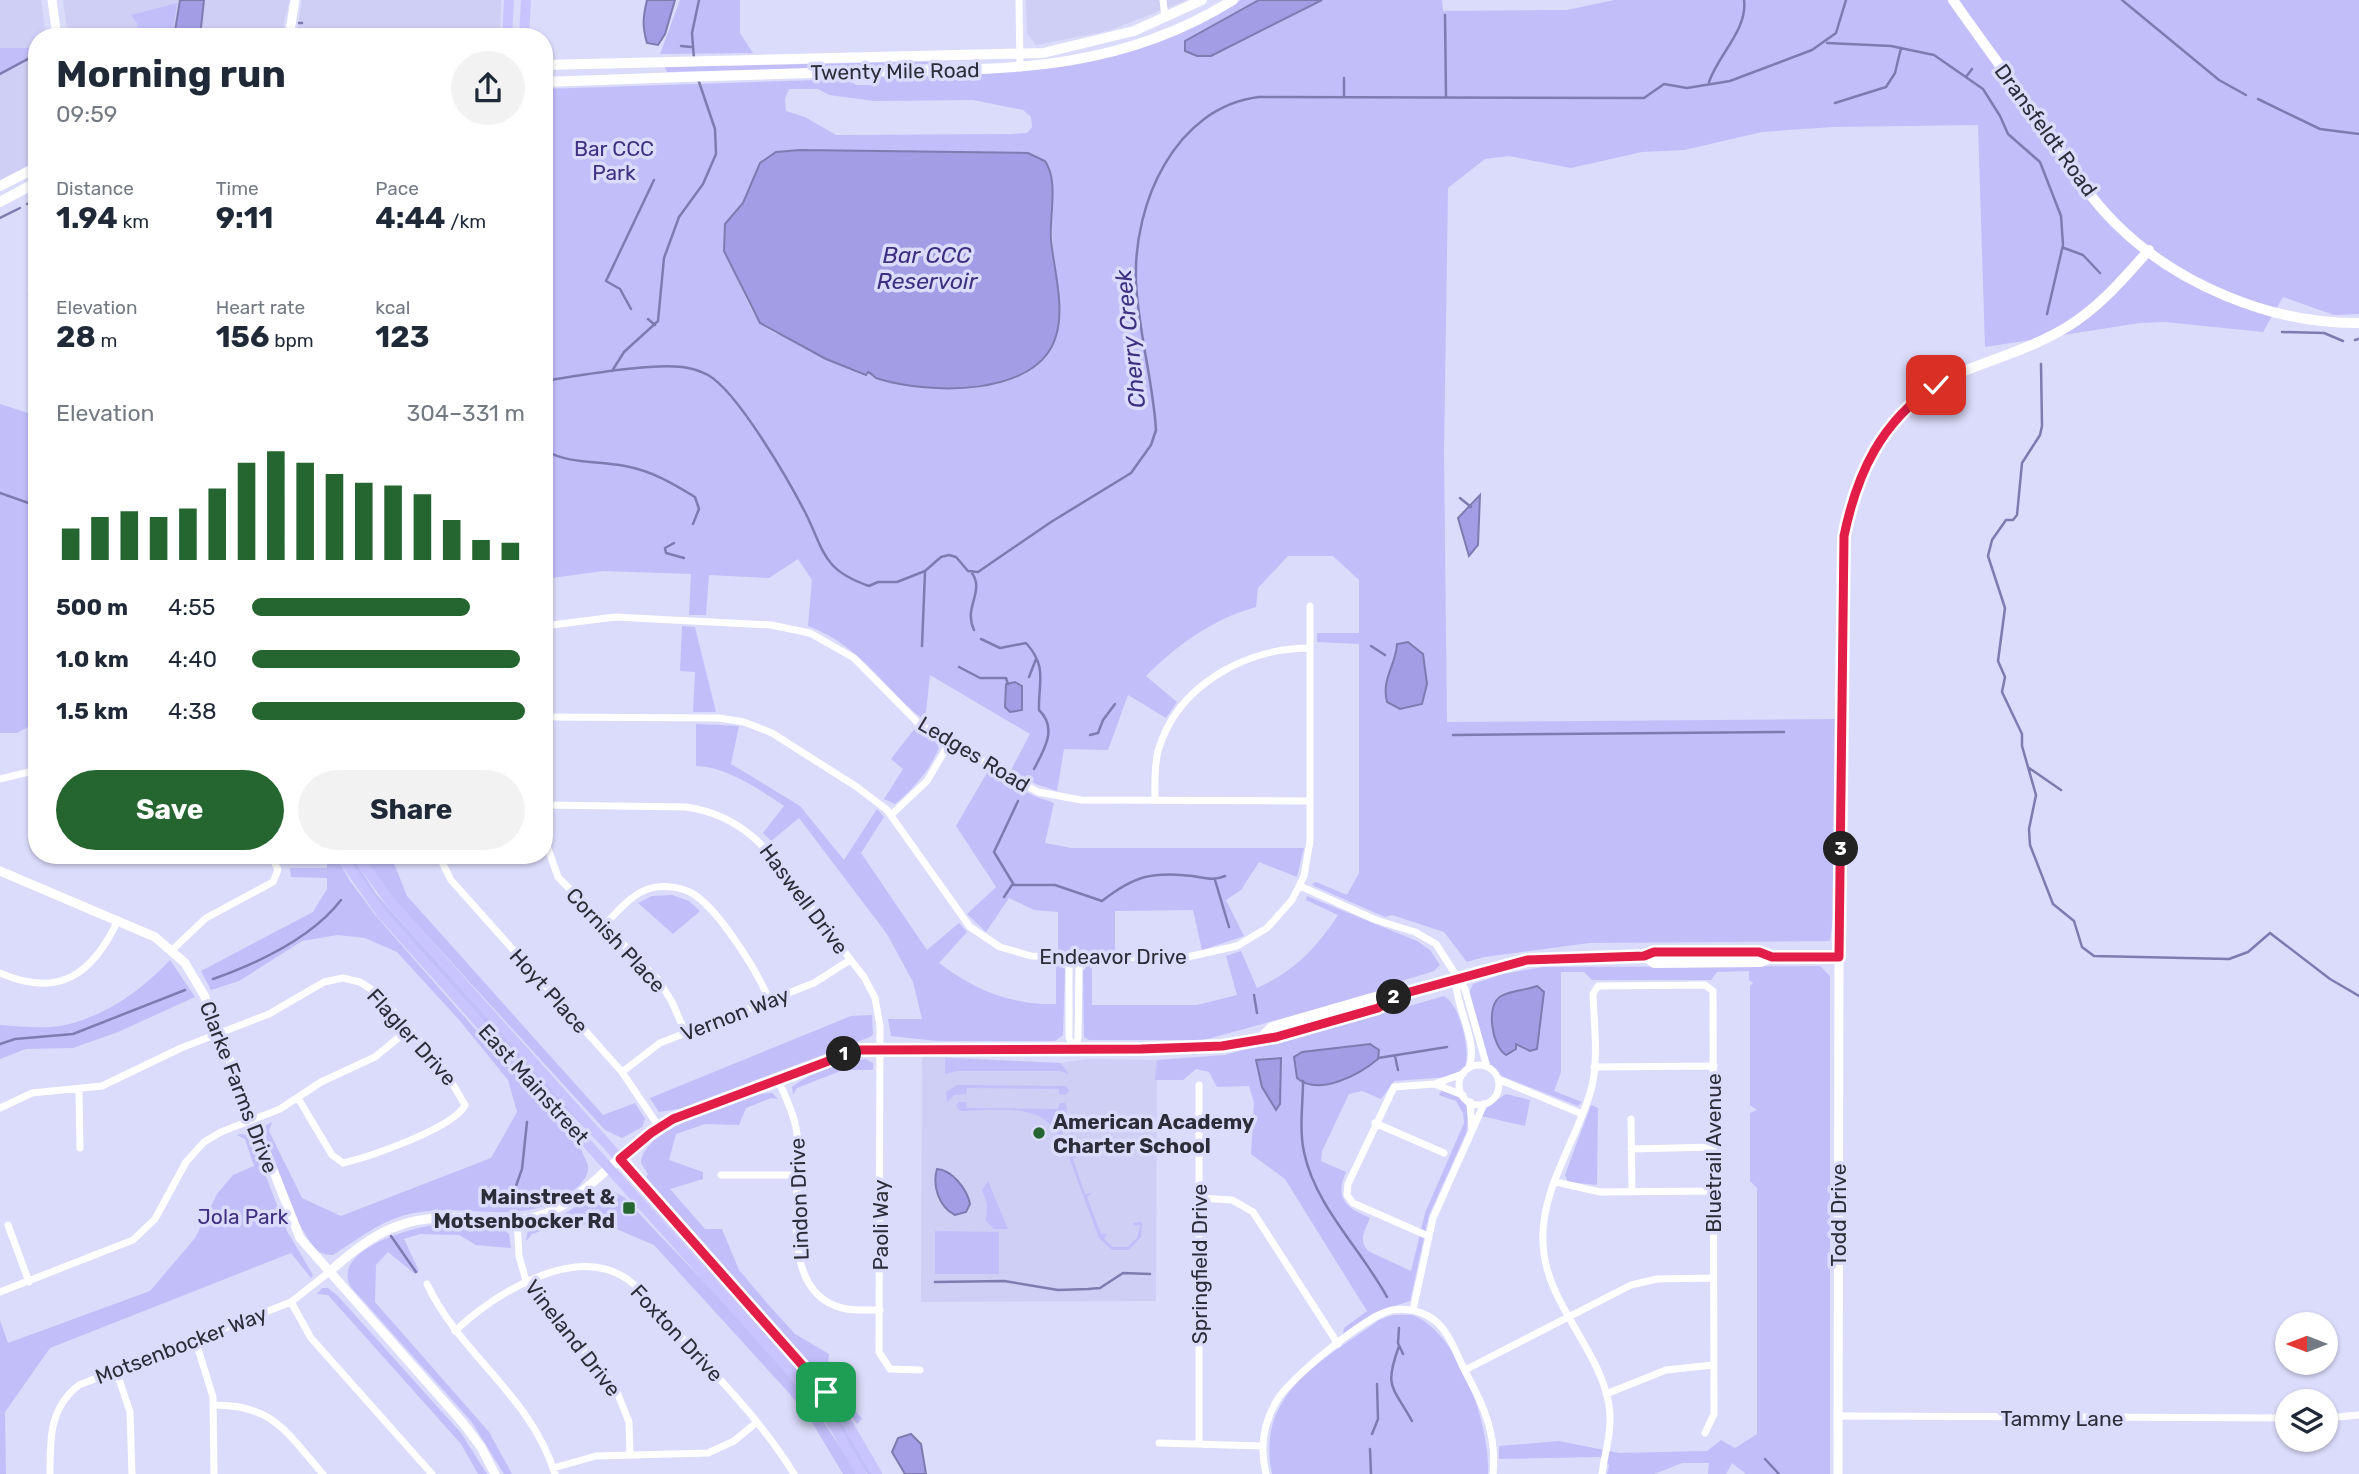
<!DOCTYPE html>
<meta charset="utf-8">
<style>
:root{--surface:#fff;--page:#f2f2f3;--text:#1f2937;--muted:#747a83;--accent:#256630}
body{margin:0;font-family:Rubik,sans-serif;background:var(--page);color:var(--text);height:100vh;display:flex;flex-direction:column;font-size:26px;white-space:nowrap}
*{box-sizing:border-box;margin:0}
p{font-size:23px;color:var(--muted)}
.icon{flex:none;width:38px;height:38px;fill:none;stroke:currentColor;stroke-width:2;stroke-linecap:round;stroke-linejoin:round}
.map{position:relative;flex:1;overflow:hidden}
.drawer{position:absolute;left:28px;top:28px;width:525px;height:836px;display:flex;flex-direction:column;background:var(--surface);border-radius:28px;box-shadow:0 2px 5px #0004}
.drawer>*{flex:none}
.needle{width:46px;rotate:270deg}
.buttons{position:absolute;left:2275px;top:1312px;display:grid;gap:14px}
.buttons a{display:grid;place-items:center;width:63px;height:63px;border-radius:50%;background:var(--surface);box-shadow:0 2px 5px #0004;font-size:35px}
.pin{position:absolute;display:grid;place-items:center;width:60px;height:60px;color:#fff;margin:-30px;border-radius:14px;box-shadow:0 4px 10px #0006}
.km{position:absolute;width:35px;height:35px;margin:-18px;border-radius:50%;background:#222;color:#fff;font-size:19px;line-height:35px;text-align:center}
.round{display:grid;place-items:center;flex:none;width:74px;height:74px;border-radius:37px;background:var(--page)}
.summary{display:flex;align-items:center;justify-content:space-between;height:119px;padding:0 28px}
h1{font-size:38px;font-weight:700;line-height:52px}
.figures{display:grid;grid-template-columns:repeat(3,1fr);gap:10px;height:119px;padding:7px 28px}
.figures div{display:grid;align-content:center}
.figures b{font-size:30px;font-weight:700}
.figures small{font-size:19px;font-weight:400}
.figures p{font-size:19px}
.chart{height:196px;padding:14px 28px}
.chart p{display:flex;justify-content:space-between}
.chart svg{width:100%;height:126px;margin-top:7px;stroke:var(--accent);stroke-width:6}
.button{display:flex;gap:14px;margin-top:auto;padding:14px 28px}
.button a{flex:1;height:80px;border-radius:42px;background:var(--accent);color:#fff;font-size:28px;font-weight:700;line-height:80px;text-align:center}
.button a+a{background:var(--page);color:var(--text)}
ul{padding:0 28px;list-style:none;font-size:23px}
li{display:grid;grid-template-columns:112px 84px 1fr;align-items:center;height:52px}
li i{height:18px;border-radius:9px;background:var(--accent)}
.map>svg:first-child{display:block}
</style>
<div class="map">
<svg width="2359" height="1474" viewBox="0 0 2359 1474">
<rect width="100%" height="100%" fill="#dbdbfb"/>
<path fill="#cfcef5" d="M0,0H41L46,37H37V48H0Z
M63,0H290L284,21V37H68Z
M302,0H501L500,37H296Z
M1026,0H1187L1108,31L1036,45L1027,34Z
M37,56V161L0,180V75Z
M925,1056L1060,1063L1088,1059L1157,1060L1156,1301L921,1302L922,1058Z"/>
<path fill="#c1befa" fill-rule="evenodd" d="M680,0H740V33L753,53L660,54Z
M1241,0H1442L1443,11L1567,10L1614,0H2359V314L2334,315L2283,297L2263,332L2165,322L2140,323L1985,347L1978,125L1833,127L1762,132L1684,150L1642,152L1571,168L1509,156L1485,159L1448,188L1444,453L1447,722L1835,719L1836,896L1830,941L1589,943L1484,957L1467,962L1444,932L1392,915L1385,917L1314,886L1312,884L1316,882L1347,895L1359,873V644L1317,642V633H1359V580L1333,556H1288L1258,588L1256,607C1213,619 1178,644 1146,676L1177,702L1166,718L1128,695L1108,750L1064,749L1057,791L1036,784L1011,770L1030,734L930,675L925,721C883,688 862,646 808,626L812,580L798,559L769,578L709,575L706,615H689L691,574L603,571L544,579V89L848,79L856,85H871L879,76C1014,73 1123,76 1241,0ZM789,89H818L829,95L874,101L973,100L1023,110L1031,117L1032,127L1027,133L1011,134L836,135L805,117L786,111L785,99ZM800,150L1028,153L1048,164L1058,330C1038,407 933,387 875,378L876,375L867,372L866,375L771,331L760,323L751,309L724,251L732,215L743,203L757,167Z
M177,3L172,37H139L137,23L131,15Z
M0,48H37V56L0,75Z
M1006,60L945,61L912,66L667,72L665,68L666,67Z
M0,404L37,416V722L17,733H0Z
M682,626L695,627L716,712H693L695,672L680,671Z
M696,724L739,726L731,764L800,806L844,860L877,809L884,817L861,853L927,950L959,923L967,932L939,963C975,990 1010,1005 1056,1004V964L1065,969L1063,1035L1055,1041H937L891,1036L888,1019H922L913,982L887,934L799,818L771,841L763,833L784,806C758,789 728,767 696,766Z
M915,728L936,742L939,748C929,771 914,788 895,804L884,799L903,769L891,759Z
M988,771L1034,796L1054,803L1045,843L1071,848H1304L1297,877L1259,862L1241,890L1226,900L1244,936L1202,950L1193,910L1115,911V952H1058V912L1034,910L1009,898L986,932L967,914L996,887L956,826Z
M327,856H336L350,881L376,916L582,1151C583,1157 589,1162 588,1170C586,1181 577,1188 568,1194C521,1227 466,1203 414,1213C382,1219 360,1238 333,1255C328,1255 323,1254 318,1251C300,1236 262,1146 266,1125L272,1122L269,1131L302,1198L341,1216L491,1158L517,1112L508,1080L460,1021L397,952L365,938L337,935L302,941L239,981L211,990L201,971L313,912L327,889V878L291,877L290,868H327Z
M347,856H352L376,894L608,1152L518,1060L376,901Z
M363,856H391L407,896L603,1115L635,1103L645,1119L642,1127L622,1138L605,1130L390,895Z
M672,895L689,901L700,911L673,934L638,903L652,896Z
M1307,896L1417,941L1430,950L1440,965L1434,971L1379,988L1374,993L1204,1040H1089L1084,1037L1083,971L1088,965L1092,969V1005H1197L1237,995L1226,956L1241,951L1257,988C1293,972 1317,948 1338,915L1306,900Z
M170,960L195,997L118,1032L73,1048L26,1049L0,1059V1025C20,1026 40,1029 60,1026C103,1018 141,991 170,960Z
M1820,966L1830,976V1474H1746L1732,1463L1726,1474H1708L1709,1463H1682L1654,1474H1607L1609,1465L1600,1457L1499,1459V1446L1559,1441L1619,1453L1707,1451L1721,1440L1735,1448L1757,1434V1188L1750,1181V1113L1757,1110L1750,1105V986L1753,983L1749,980V971L1717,972L1711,980H1592L1584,972H1561V1072L1554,1091L1582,1102L1578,1106L1499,1075L1487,1061L1469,993L1473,984L1503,974L1543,967Z
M1444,996C1460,1004 1472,1054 1464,1069L1448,1077L1394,1081L1381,1099L1362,1091L1349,1094L1322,1151L1321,1161L1346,1172C1334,1199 1347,1208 1370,1218C1365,1231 1358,1239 1368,1251L1411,1271L1425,1213L1464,1123L1463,1113L1456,1101L1439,1095L1442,1090C1467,1099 1471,1106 1466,1133L1429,1215L1410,1301L1373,1313L1343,1334L1344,1328L1367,1311L1285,1179L1251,1154L1254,1103L1249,1086L1217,1087L1209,1072L1196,1069L1183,1080H1155L1157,1060L1225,1055L1346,1020L1385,1013Z
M872,1015L873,1034L870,1037L679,1109L659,1112L650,1098L851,1016Z
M945,1058L1060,1063L1069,1074L1060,1071H957L945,1074Z
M866,1059L873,1063V1070H843L797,1088L793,1095L792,1087C813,1071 840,1062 866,1059Z
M957,1085L1066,1086L1069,1091L1066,1095L1059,1094V1089L967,1088L966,1094L954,1095L947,1102L946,1092Z
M772,1093L778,1099L771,1098L746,1108L739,1125L705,1124L676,1134L669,1160L703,1172V1179L670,1189L705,1229H722L739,1270L767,1303L795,1334L829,1354L827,1376L862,1419L857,1424L837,1394L646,1177L648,1174L641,1163C644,1127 727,1107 759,1094Z
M1506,1094L1530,1100L1525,1126L1481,1116L1488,1106Z
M959,1102H966L967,1108L1058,1109L1060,1103H1065L1067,1107L1062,1137H1059C1042,1100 993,1111 959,1111L956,1105Z
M1591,1105L1598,1108L1597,1185L1568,1182L1565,1175Z
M1071,1123L1077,1156L1073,1159L1085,1194L1092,1193L1087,1197L1101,1234H1107L1104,1239L1113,1247H1127L1137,1238L1140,1225L1134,1226L1133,1223L1142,1222L1141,1237L1129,1250H1112L1099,1238L1068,1155Z
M240,1134L247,1135L255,1148L287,1231L313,1275L311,1278L291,1253L50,1348L5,1412L6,1474H0V1320L8,1343L150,1291L195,1238L217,1194L233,1175L254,1166L245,1139L237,1135Z
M623,1174L810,1379L834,1411L872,1474H867L815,1392Z
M988,1181L1008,1229H994L986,1221L987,1204L982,1190Z
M602,1190H610L624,1197C705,1286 797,1368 856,1474H843L810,1419L789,1393L654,1245L607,1225L561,1224L532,1234L526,1241L528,1229L564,1214Z
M435,1225L505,1231L509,1234L511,1248L476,1245L459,1235L420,1234L404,1239L419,1271L415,1274L388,1252L376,1265L375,1302L489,1432L512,1474H504L471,1421L350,1286C333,1250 409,1228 435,1225Z
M935,1231L999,1232V1274H935Z
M322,1288H328L337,1295L461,1433L487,1474H478L461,1444L328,1295L317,1294Z
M1412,1315C1459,1332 1491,1427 1488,1474H1272C1255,1393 1323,1361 1379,1320L1393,1315Z"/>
<path fill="#a29de4" stroke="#7f7bb1" stroke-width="2" d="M180,0H204L200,37H174Z
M647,0H675L665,34L658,45L647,43C642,26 643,17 647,0Z
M1259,0H1322L1211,56H1197L1185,51V41Z
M800,150L1028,153L1045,161C1059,181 1049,216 1051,240C1054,270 1065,307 1056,336C1038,398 928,394 879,379C873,378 875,375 868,372L866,375L826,359L760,323L724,251L725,224L743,203L760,163L776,152Z
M1480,495L1478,545L1469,556L1458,518Z
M1408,642L1423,654L1427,684L1422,704L1400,709L1387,702C1381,679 1396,665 1397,644Z
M1015,682L1022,686V710L1010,712L1005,707L1006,684Z
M1537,986L1544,992L1537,1049L1530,1051L1516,1044V1049L1506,1055C1492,1047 1485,1005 1501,996C1512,990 1527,990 1537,986Z
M1370,1044L1379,1050L1378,1059C1360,1074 1319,1097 1297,1078L1294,1057L1302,1052Z
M1281,1058L1280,1104L1276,1110L1262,1087L1256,1060Z
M937,1169C952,1170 967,1189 970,1204L966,1212L955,1215C939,1207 932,1186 937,1169Z
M911,1434L921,1444L926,1474H905L892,1452L898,1438Z"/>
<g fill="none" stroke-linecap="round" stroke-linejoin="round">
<path stroke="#7f7bb1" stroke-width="2.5" d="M2122,0L2219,80L2246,95
M1445,15L1446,96
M299,23H302
M1827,43L1891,46L1934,55L1983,89L2000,116L2008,134L2040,162L2061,216L2063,245L2047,314
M681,46L691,47
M694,59L692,33L699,0
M0,74L37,54
M1966,77L1972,69
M1344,78V96
M1709,82C1718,55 1748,29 1744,0
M2258,99L2320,129L2359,134
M1835,103L1886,87L1895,73L1901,48
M27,204L37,199
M0,218L20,208
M2064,248L2083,255L2100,273
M29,295H37
M631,309L620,289L606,281L654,180
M648,319L655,325
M2282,332L2324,333L2343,341
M2355,340L2359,339
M2041,364L2042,426L2040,435L2022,463L2017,515L2013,520H2006L1992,540L1988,556L2005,608L1998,661L2005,677L2002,692L2022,734V746L2036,795L2029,829L2030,845L2053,904L2074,921L2082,947L2094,956L2229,959L2248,952L2270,933L2330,979L2359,996
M612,371L624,352L658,321L664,258L679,217L703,184L716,154L715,129L698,79
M544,381C575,376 661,361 688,368C694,369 702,372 708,375C738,392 789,481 806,514C825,553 823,570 869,586L878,582H897L925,571L941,557L949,555L956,557L968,571L978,572L1051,522L1131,473L1151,445L1156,430C1153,380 1138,331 1136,281C1133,204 1175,107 1259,97L1644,98L1664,84L1687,88L1730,81L1812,50L1836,33L1846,0
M544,450C571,465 596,460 625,466C652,471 672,483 695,497L699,509L693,524
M0,493L37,506
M1460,498L1471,507
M674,543L665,548L666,553L684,558
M972,573C985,592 963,607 974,630
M981,639L1000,648L1026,643C1048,667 1038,683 1039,710C1058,728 1044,750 1034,769
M922,646L925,572
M1371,646L1385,655
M959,667L980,678H1006L1008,684
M1029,677L1036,659
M1090,735L1098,733L1103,720L1115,704
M1453,735L1784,732
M2029,768L2061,790
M1018,801L994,852L1014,885H1055L1102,901C1134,876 1152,871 1193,876C1205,878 1214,881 1225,876
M1215,880L1229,927
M1004,897L1012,885
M213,979C258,963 311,939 341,900
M1254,995L1257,1013
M0,1044L15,1039L73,1034L185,990
M1395,1056L1398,1070
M1378,1058L1447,1047
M1303,1081C1303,1104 1299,1129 1304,1152C1315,1206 1361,1249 1387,1297
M511,1200L522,1169L527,1122
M391,1236L416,1272
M935,1282L1004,1281L1058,1290L1088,1289L1100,1288L1123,1273L1150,1274
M1399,1328L1398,1343L1403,1354
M1399,1346C1384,1388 1392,1385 1412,1421
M1372,1434L1378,1419L1377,1384
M1370,1449L1371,1474
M1765,1459L1779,1474"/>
<path stroke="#fff" stroke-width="7" d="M1019,0L1020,68
M1163,0L1165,18
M544,626L615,617L771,625L810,633L854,658L920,725L1038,792L1081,800L1310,801
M544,717L719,718L744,722L772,733L857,787L887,810L970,927L1000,947L1031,956L1183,958L1237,946L1267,928L1292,900L1304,876L1310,841V606
M0,779L37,770
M1155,800C1155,783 1154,767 1158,751C1177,685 1246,648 1310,648
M544,805L686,807C745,815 772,854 805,899C824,925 844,951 864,977L875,998L880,1026L879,1352L890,1369L920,1370
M547,805L546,843L558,877L659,981L672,1002L685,1032
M891,815L927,781L950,742
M439,856L451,880L622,1072L659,1127
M1300,886L1376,920L1415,932L1436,944L1465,989L1487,1067
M603,926C617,913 630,895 648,889C663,884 683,887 695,895C720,912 758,972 769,1000
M172,950L206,918L273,882L278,870L272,856
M1074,958L1069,966V1038L1075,1050
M1074,958L1079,966L1078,1038L1075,1049
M0,973C59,999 93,974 118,920
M1456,979C1455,1008 1479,1040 1469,1068
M1459 1085a20 20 0 1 1 40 0a20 20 0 1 1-40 0Z
M1594,1067L1714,1066
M622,1072L660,1043L814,983L850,960
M778,1079C785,1097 795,1115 797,1134C804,1186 774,1290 842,1308C854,1311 867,1310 880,1310
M1498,1079L1582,1114
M1434,1084L1463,1074
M79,1090L80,1148
M1470,1102L1472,1130
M0,1108L32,1093L102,1086L181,1048L269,1014L324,982L343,978L360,982L377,993L442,1066L465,1105C454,1128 369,1157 343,1163L332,1155L298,1098
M1631,1119L1632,1191
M1375,1123L1444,1153
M1631,1149L1714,1147
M721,1175H798
M1556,1182L1600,1192L1713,1191
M1199,1198L1232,1200L1253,1212L1338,1344
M517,1220L519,1256L527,1284L615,1387L629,1422L630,1455
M8,1225L29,1282
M1428,1236L1353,1203L1347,1195L1348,1184L1394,1087L1434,1084L1463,1095
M427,1284C461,1356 530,1394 555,1474
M0,1292L133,1240L155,1219L186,1162L204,1142L221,1132L280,1109L321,1082L375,1057L409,1029
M291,1302L311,1338L432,1474
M1413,1310L1433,1218L1484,1104
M455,1331C495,1294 574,1243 627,1279C652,1297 672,1327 693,1350C729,1389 766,1428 794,1474
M195,1339L213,1397L214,1474
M116,1370L130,1412L132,1474
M1465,1370L1631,1285L1657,1279L1713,1278
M1606,1394L1666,1370L1713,1365
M214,1405C274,1405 286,1432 323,1474
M1838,1416L2287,1418
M2326,1418L2359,1415
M1159,1443L1263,1446
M1199,1444V1085
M553,1468L596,1456L708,1453L734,1441L757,1422
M50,1474C50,1440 49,1408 79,1385L291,1302L328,1273
M1266,1474C1260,1449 1263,1424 1276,1402C1289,1378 1366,1316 1392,1310C1405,1308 1417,1310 1428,1316C1448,1326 1456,1354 1466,1373C1484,1406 1497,1435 1493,1474
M1602,1474C1605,1450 1613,1430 1609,1405C1599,1347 1545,1303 1543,1243C1540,1190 1577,1140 1591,1090C1599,1061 1594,1024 1593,994L1598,986L1705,985L1713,991L1714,1414L1705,1433"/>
<path stroke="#fff" stroke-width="9" d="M52,0L57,37
M289,37L295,0
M0,871L155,937L185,963L204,995L300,1238L463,1423L481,1447L495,1474
M328,1273C371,1234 403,1214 463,1218C488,1220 514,1223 538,1216C567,1208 587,1187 609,1168
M1838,1474L1839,957"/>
<path stroke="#fff" stroke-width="10" d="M1953,0C1980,39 2009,77 2036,116C2061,152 2084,192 2115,223C2177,285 2272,324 2359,323
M544,65L1043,53L1134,31L1202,0
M544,82C643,78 743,75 842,72C984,68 1107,79 1233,0
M0,186L37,167
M0,202L37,182
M1644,956L1654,963L1761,962L1772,957
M1262,1037L1272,1027L1375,997L1395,996L1527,960L1644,956L1654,952H1759L1772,957H1839L1844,536C1859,464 1891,400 1964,371C1999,357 2034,347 2067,327C2100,307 2124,278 2149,250
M609,1168L667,1122L858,1050H1141L1215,1046L1276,1037L1378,1008L1395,996"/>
<path stroke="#c9c4fd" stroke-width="10" d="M507,37L509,0
M524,37L526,0
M341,856L381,913L804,1386L836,1429L861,1474
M357,856L392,904L814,1376L845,1419L877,1474"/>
</g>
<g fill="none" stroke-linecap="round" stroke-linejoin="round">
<g stroke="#fff" stroke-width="14">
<path id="route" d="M826,1392L620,1159L651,1133L673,1119L858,1050L1141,1049L1222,1046L1276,1037L1378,1008L1395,996L1527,960L1644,956L1654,952H1759L1772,957H1839L1844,536C1857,473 1881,422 1936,385"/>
</g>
<use href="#route" stroke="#e11d48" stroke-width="9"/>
</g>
<g fill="#256630" stroke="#dbdbfb" stroke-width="2.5">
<circle cx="1039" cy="1133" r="7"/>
<rect x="622" y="1201" width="14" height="14" rx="3.5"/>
</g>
<g text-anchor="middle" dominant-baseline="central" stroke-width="7" stroke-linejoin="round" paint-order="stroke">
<g font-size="21" fill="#2d2d39" stroke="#dbdbfb">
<text transform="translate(895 71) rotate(-1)">Twenty Mile Road</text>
<text transform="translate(2046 130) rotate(54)">Dransfeldt Road</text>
<text transform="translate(974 754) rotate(31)">Ledges Road</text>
<text transform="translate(804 899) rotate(53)">Haswell Drive</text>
<text transform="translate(616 940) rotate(47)">Cornish Place</text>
<text x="1113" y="956">Endeavor Drive</text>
<text transform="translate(549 991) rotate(48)">Hoyt Place</text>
<text transform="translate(735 1014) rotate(-21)">Vernon Way</text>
<text transform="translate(412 1037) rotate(48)">Flagler Drive</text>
<text transform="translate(534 1084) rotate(48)">East Mainstreet</text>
<text transform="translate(239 1087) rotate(69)">Clarke Farms Drive</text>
<text transform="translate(1713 1153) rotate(-90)">Bluetrail Avenue</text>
<text transform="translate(799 1199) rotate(-92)">Lindon Drive</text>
<text transform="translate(1838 1215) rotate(-90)">Todd Drive</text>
<text transform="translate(880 1225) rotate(-90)">Paoli Way</text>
<text transform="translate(1199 1264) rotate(-90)">Springfield Drive</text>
<text transform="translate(677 1333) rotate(47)">Foxton Drive</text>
<text transform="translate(573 1338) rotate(52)">Vineland Drive</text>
<text transform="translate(181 1345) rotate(-21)">Motsenbocker Way</text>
<text x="2062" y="1418">Tammy Lane</text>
</g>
<g font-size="21" fill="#3f3082" stroke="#dbdbfb">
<text x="614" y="148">Bar CCC<tspan x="614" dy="24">Park</tspan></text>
<text x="243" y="1216">Jola Park</text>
</g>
<g font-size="21" font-weight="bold" fill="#2d2d39" stroke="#dbdbfb" text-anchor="start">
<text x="1053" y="1121">American Academy<tspan x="1053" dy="24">Charter School</tspan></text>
<text x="615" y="1196" text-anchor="end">Mainstreet &amp;<tspan x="615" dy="24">Motsenbocker Rd</tspan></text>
</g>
<g font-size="23" font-style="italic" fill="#3e3081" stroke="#dbdbfb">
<text x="927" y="255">Bar CCC<tspan x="927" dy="26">Reservoir</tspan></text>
<text transform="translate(1130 339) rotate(-96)">Cherry Creek</text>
</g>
</g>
</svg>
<div class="buttons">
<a><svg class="needle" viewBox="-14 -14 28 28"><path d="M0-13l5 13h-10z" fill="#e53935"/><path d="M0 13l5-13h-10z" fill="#747a83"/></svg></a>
<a><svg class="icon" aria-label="layers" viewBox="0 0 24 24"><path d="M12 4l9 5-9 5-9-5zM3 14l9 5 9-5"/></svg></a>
</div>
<div class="pin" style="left:826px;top:1392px;background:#1e9e55"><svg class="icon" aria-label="arrive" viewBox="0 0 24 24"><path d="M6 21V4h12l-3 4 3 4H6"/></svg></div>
<div class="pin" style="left:1936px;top:385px;background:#d93025"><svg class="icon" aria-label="check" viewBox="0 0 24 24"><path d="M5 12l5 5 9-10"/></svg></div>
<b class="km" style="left:844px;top:1054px">1</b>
<b class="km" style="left:1394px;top:997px">2</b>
<b class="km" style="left:1841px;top:849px">3</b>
<section class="drawer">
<div class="summary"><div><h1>Morning run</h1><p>09:59</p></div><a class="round"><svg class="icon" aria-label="share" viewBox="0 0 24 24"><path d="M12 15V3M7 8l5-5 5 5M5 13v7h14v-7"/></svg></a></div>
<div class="figures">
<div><p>Distance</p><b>1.94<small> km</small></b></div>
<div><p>Time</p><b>9:11</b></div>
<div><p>Pace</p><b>4:44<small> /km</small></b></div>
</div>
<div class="figures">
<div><p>Elevation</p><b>28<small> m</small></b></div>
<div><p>Heart rate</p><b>156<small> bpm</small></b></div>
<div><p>kcal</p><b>123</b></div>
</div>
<div class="chart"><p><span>Elevation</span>304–331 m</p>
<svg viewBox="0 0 160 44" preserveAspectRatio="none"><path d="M5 44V33M15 44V29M25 44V27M35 44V29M45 44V26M55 44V19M65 44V10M75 44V6M85 44V10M95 44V14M105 44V17M115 44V18M125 44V21M135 44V30M145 44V37M155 44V38"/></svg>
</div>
<ul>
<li><b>500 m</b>4:55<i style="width:80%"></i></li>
<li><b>1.0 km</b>4:40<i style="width:98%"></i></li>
<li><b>1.5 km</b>4:38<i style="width:100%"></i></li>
</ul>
<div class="button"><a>Save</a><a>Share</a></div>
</section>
</div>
